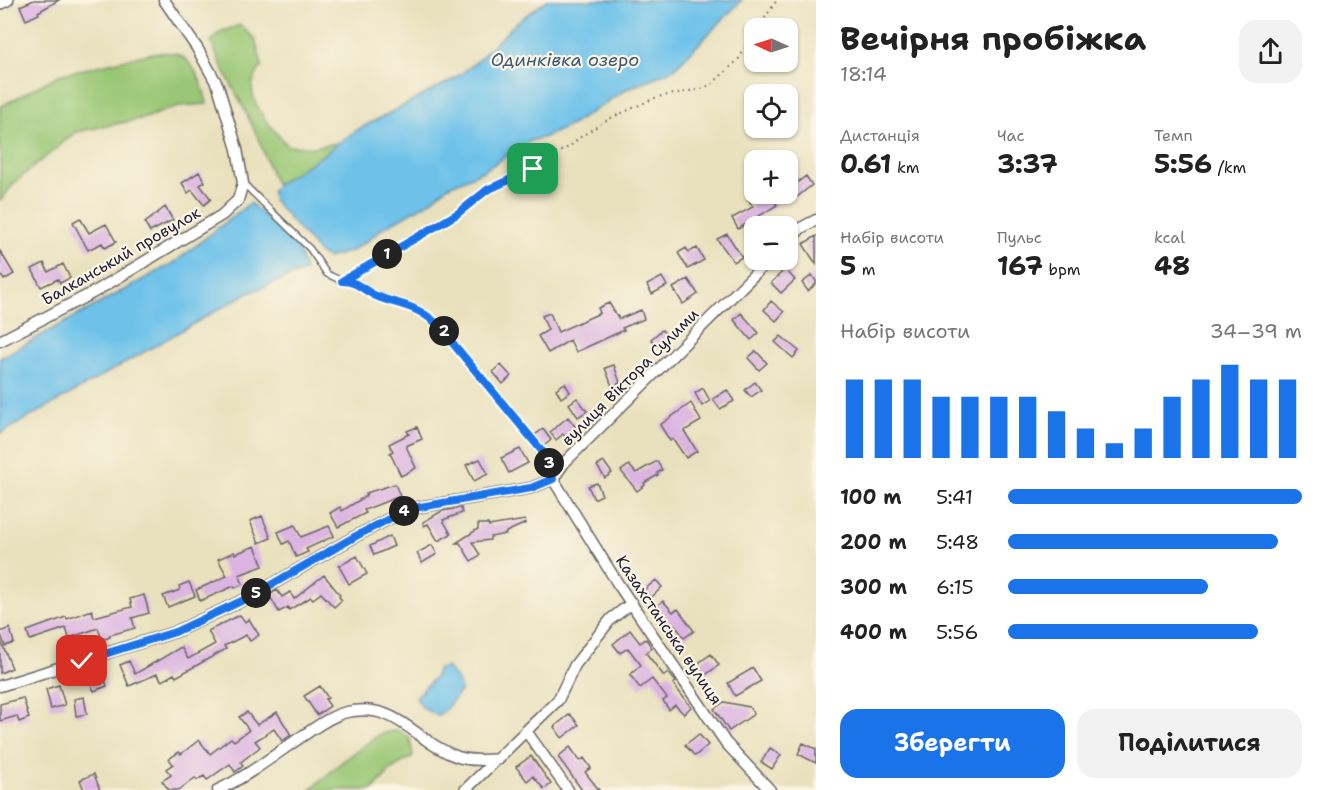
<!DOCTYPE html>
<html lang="uk">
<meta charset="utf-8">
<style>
:root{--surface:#fff;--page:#f2f2f2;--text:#222;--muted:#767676;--accent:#1a73e8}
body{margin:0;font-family:"Shantell Sans",sans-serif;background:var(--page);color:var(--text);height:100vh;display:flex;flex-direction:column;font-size:22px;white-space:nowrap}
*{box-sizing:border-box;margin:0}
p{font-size:20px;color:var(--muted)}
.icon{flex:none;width:33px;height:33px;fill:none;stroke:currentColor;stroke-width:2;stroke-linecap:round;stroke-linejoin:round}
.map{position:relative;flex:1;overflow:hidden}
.drawer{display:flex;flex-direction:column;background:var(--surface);width:510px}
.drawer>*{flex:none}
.needle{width:39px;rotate:273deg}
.controls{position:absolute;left:744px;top:18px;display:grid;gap:12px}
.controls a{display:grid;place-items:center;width:54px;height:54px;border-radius:12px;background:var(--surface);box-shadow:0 2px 4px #0004;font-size:30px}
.pin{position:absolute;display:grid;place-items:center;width:51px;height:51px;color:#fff;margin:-26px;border-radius:12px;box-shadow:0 3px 9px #0006}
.km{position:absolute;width:30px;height:30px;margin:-15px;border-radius:50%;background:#222;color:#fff;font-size:16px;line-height:30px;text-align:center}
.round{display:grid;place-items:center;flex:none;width:63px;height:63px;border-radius:18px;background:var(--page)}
.head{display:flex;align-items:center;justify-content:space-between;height:102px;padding:0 24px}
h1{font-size:33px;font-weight:700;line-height:45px}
.metrics{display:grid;grid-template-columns:repeat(3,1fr);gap:9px;height:102px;padding:6px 24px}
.metrics div{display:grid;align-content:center}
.metrics b{font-size:26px;font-weight:700}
.metrics small{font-size:16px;font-weight:400}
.metrics p{font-size:16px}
.chart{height:168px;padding:12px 24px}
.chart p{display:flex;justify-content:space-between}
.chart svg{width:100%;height:108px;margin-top:6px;stroke:var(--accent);stroke-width:6}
.action{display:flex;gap:12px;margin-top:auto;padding:12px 24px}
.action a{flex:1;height:69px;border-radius:18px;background:var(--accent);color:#fff;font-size:24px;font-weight:700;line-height:69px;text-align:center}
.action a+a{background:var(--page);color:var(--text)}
ul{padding:0 24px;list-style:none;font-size:20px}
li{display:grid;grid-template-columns:96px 72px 1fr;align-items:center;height:45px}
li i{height:15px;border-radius:8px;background:var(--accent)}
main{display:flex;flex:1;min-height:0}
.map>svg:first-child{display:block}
</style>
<main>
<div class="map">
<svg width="816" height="790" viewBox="0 0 816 790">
<rect width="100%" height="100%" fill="#fcf5e5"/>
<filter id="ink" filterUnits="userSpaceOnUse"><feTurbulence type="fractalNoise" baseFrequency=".0167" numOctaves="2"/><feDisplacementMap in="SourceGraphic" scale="12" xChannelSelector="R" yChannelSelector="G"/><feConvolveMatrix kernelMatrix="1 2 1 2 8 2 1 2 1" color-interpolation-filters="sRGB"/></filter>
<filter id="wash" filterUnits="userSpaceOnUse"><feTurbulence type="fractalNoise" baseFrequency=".008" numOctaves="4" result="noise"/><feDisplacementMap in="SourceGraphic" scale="24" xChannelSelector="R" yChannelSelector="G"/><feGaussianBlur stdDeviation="1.35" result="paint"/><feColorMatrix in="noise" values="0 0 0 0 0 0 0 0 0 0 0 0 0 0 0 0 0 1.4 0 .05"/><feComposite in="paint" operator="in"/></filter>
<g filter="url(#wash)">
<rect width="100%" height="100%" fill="#e9e1bd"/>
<path fill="#9ac774" stroke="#5e7458" stroke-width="1.5" d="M240,25L255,39L262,65C260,70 254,76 253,82C247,103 275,132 288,146L313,147L338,143L325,154L276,185C267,166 263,147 254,129C240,99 223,72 211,42L220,32Z
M153,53C159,53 167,52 173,53C195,58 203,85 207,104L178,106L145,118L76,132L15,182L0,201V107L59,75Z
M398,730L410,739L413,756L393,768L372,790H310L343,761L380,734Z"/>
<path fill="#6ec2ea" stroke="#487292" stroke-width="1.5" d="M547,0H742L674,69L625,90L573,124L545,137L530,141L483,171L447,187L431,201L381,229L370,239L351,251L327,258L320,254L273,200L272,192L276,185L325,154L338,143L359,129L454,79L476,62L518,21Z
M250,203L296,244L305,270L244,295L0,434V358L175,262Z
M446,667L458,681L461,690L445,710L438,715C429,714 419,705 416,697L435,677L437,670Z"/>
<g id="blocks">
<path fill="#dcb4e1" d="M34,0H59L38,12L39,14L26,20L20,6Z
M199,172L205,182L200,185L211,199L204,205L192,190L188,193L182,183Z
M806,176L812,185L797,197L790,188Z
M758,194H770L777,205L738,229L732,218L753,207L748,199Z
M165,207L173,220L150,232L145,223Z
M80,218L89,233L106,224L116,242L105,248L102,243L88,250L73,222Z
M727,234L742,257L734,262L717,239Z
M816,236V264L803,244Z
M686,248L689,252L697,248L704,260L688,269L678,253Z
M0,251L14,274L4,280L0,274Z
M44,263L48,272L63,264L70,278L60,283L58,279L41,287L32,269Z
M785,269L795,280L781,293L771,283Z
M812,275L816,281V284L808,291L802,283Z
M662,277L667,286L652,294L647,285Z
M688,279L698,294L683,304L673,288Z
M771,301L784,312L776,321L764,310Z
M609,303L619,319L641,310L644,319L622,328L624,330L576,352L570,340L548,353L538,336L548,330L542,316L550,313L558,332L600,313L598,308Z
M741,313L759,333L751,340L734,320Z
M662,330L669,338L659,347L651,339Z
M781,336L799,351L793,358L775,342Z
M756,351L767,363L759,370L748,358Z
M501,365L511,376L503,384L493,372Z
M614,365L620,383L612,386L605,368Z
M755,382L761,390L751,397L745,390Z
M565,383L570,392L561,398L556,389Z
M703,388L710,401L702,406L695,393Z
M727,390L734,401L720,409L713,399Z
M577,398L587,411L578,417L569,404Z
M691,403L701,421L684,431L697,451L686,458L673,439L670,441L660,425Z
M568,417L577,429L567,438L563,434L556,440L550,432Z
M417,427L422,439L406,446L416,468L401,476L390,453L393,451L389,444L409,434L407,431Z
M543,429L551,440L544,446L535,435Z
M520,449L528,463L509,473L501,458Z
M480,459L488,474L474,481L466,465Z
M657,461L662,470L657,473L658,475L644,483L645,485L637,491L621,471L629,465L636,473Z
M604,462L612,473L605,478L597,466Z
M597,483L602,495L594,499L588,486Z
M395,484L400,496L364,510L366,513L338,527L330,513L340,507L342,511L366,496V493Z
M461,508L462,513L443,520L451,534L438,541L428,524L424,526L423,522L442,511Z
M262,516L271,538L259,543L250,521Z
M525,520L526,523L506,532V534L490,537V540L472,542L480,555L471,561L460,543H456L478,529V524H488L489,526Z
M295,525L301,537L329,526L334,536L306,549L308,552L296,557L289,541L283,544L278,532Z
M390,536L394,546L374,555L370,546Z
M432,545L437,554L422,563L417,553Z
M255,546L263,566L239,575L243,584L235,588L234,586L200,601L196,590L227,576L218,559L234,552L235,554Z
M357,556L367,574L349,584L339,566Z
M324,575L340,595L339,597L342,600L334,607L321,593L313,599L311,597L289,610L288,607L279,612L269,595L277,590L282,597L290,592L294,599Z
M656,580L662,587L651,598L644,590Z
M189,582L195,596L168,607L163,596L180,590L179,586Z
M144,595L149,613L132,618L135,628L110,635V637L102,640L98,628L69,638L66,628L30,640L27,631L66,617L67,619L92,610L94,617L132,607L130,599Z
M663,601L673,612L678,609L694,631L684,638L675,625L673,627L656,606Z
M240,615L245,622L249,619L259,635L250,641L246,635L224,646L226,649L176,677L174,674L162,681L157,674L129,686L120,665L129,661L135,674L181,647L188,659L215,644L208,631Z
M10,628L14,643L5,646L0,632Z
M630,630L640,643L646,639L652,648L646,653L664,676L668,672L676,682L673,684L691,707L684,714L675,705L669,710L663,701L667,698L652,679L640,688L630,675L641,665L628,648L620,653L613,644Z
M0,639L12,668L0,673Z
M711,654L719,665L704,676L696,665Z
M100,666L107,686L94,691L85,672Z
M753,668L761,681L735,696L728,683Z
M59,685L65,705L51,709L46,689Z
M320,686L328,698L325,699L330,706L317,715L304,696Z
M84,697L87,714L76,716L74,699Z
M23,698L29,718L19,722L17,716L0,721V704Z
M724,702L749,707L754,714L729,731L714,709Z
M247,712L257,725L277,712L291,735L282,741L274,729L255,741L260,747L241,762L243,766L235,772L230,764L207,780L204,776L197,780L195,778L179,790H169L162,781L171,775L166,769L173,764L169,759L179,752L181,754L199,740L210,754L231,738L234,741L249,730L239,717Z
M570,714L579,725L562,738L554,727Z
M699,734L708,745L695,756L685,745Z
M803,743L816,749V763L798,754Z
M570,747L580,761L584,758L591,768L585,772L599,790H582L558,757Z
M770,748L781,755L772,769L761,762Z
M531,756L551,784L544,789L533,776L527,781L516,767Z
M94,774L100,790H84L80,780Z"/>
</g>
</g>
<g filter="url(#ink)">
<use href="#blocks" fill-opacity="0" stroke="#686568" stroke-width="1.5"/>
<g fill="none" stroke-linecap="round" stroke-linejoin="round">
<g stroke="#686568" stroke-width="8">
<path id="service" d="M243,183L310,249L327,274L342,281H351L358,284L376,295L422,311L437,323L547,457L553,479"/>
</g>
<g stroke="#686568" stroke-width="13">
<path id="minor" d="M0,4L8,0
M788,242L801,228L816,220
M0,341L96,291L222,215L238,200L243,183L237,149L218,86L197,48L164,0
M553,479L618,584L726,743L770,790
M0,686L175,632L250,597L356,536L408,509L531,488L553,479L564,463L769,260
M526,731L568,790
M218,790C250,775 278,752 307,733C319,725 333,715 347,712C398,701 416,743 458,757C471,761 485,760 499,759
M465,790L558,700L575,665L611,619L632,603"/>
</g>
<path stroke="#686568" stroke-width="2" stroke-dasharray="1.5 4.5" stroke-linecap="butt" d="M758,28L777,0
M355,273L457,214L487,190L533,169L548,157L569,147L583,135L611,118L657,97L701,89L712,84L738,60L754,34"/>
<use href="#service" stroke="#fff" stroke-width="5"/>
<use href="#minor" stroke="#fff" stroke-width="10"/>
</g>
</g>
<g fill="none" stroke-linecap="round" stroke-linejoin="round" filter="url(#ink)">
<g stroke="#fff" stroke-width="12">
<path id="route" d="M82,661L175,632L250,597L356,536L408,509L531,488L553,479L547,457L436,323C414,304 401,306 376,296C363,290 357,281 342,281L457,214L487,190L533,169"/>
</g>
<use href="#route" stroke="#1a73e8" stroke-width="8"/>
</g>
<g text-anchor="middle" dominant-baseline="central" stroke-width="4.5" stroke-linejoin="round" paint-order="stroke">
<g font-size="16" fill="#22223b" stroke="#fcf5e5">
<text transform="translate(121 256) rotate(-30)">Балканський провулок</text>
<text transform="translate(630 377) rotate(-45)">вулиця Віктора Сулими</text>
<text transform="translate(669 630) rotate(56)">Казахстанська вулиця</text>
</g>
<g font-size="18" font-style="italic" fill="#3d5a78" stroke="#fcf5e5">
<text x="565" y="60">Одинківка озеро</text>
</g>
</g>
</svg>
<div class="controls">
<a><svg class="needle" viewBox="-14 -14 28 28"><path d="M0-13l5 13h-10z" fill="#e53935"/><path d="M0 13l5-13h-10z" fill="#767676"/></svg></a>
<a><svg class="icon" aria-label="locate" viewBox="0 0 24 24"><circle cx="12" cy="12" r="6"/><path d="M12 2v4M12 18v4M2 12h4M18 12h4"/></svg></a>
<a>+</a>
<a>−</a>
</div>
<div class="pin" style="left:533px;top:169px;background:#1e9e55"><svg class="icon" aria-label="arrive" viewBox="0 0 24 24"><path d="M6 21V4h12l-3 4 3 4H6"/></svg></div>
<div class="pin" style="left:82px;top:661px;background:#d93025"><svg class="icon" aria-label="check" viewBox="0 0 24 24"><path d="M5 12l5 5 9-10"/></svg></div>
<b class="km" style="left:387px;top:254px">1</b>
<b class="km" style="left:444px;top:331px">2</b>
<b class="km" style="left:549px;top:463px">3</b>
<b class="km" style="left:404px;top:511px">4</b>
<b class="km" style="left:256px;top:593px">5</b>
</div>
<section class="drawer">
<div class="head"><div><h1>Вечірня пробіжка</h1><p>18:14</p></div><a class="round"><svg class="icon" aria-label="share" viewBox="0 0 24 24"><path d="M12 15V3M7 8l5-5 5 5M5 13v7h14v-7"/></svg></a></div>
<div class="metrics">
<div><p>Дистанція</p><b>0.61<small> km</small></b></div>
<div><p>Час</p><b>3:37</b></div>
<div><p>Темп</p><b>5:56<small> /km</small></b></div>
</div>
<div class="metrics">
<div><p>Набір висоти</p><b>5<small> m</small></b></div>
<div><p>Пульс</p><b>167<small> bpm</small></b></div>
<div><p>kcal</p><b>48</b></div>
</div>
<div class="chart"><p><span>Набір висоти</span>34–39 m</p>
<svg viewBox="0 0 160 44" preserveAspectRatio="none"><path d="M5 44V12M15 44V12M25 44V12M35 44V19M45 44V19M55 44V19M65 44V19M75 44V25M85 44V32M95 44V38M105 44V32M115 44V19M125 44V12M135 44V6M145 44V12M155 44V12"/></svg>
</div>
<ul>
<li><b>100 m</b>5:41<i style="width:100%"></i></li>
<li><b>200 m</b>5:48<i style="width:92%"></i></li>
<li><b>300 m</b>6:15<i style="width:68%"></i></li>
<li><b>400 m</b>5:56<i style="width:85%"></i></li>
</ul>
<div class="action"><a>Зберегти</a><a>Поділитися</a></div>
</section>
</main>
